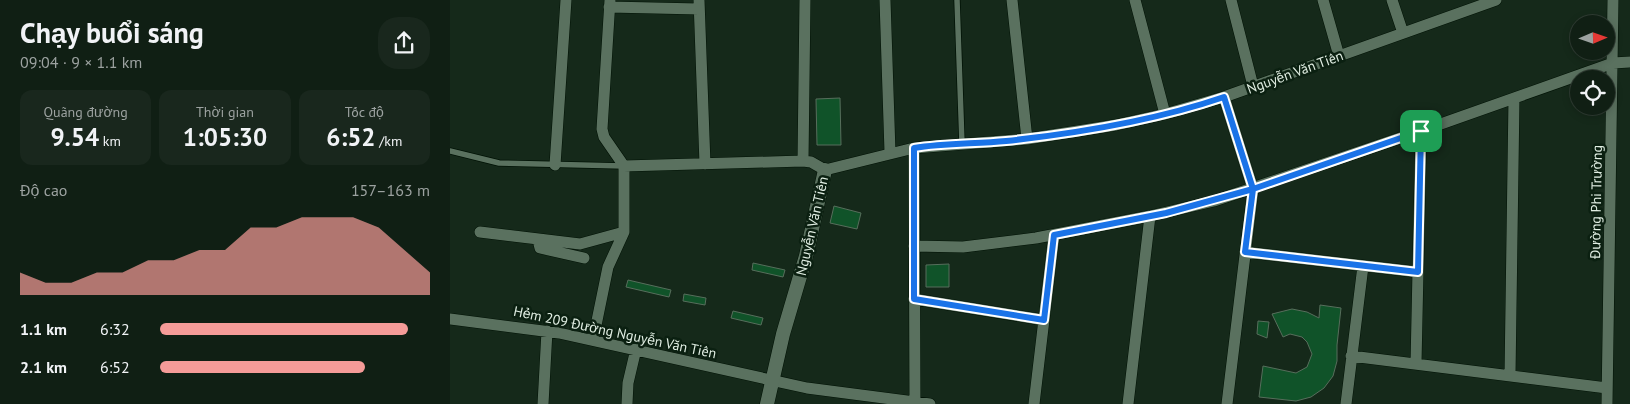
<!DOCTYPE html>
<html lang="vi">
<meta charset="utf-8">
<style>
:root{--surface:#101f14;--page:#19271d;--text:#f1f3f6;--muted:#9ca2a0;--line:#303d34;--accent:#f59b98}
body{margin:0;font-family:"PT Sans",sans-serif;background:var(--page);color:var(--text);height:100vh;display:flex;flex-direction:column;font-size:19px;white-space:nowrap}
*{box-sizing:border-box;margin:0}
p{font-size:16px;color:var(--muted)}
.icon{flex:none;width:28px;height:28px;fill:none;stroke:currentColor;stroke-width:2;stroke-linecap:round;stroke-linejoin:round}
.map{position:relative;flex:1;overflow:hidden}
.drawer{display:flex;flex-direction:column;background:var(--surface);width:450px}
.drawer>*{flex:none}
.needle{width:32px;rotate:88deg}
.tools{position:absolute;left:1120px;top:15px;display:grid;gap:10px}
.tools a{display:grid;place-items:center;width:45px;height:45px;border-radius:50%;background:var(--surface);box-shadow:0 2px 8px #0003,0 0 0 1px var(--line);font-size:25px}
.pin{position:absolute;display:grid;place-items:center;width:42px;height:42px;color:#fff;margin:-21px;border-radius:10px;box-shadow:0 2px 8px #0006}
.round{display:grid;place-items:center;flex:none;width:52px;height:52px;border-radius:20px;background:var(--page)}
.head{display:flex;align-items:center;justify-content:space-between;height:85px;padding:0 20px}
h1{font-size:28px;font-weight:700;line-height:38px}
.stats{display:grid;grid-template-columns:repeat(3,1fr);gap:8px;height:85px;padding:5px 20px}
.stats div{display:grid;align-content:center;border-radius:12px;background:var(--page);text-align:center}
.stats b{font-size:25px;font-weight:700}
.stats small{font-size:14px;font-weight:400}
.stats p{font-size:14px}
.chart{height:140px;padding:10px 20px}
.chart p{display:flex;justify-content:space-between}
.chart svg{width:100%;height:90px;margin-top:5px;fill:var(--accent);opacity:.7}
ul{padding:0 20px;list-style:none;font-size:16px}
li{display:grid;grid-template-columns:80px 60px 1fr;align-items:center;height:38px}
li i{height:12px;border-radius:6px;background:var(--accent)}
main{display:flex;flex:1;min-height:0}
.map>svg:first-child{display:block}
</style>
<main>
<section class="drawer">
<div class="head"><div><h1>Chạy buổi sáng</h1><p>09:04 · 9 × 1.1 km</p></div><a class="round"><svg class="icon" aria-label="share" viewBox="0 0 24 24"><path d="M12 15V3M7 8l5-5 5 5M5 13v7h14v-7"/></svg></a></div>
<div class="stats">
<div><p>Quãng đường</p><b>9.54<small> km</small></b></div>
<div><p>Thời gian</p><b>1:05:30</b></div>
<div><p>Tốc độ</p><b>6:52<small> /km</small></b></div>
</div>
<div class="chart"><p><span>Độ cao</span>157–163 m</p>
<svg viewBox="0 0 160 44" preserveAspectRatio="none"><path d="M0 44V33L10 38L20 38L30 33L40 33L50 27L60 27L70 22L80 22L90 11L100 11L110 6L120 6L130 6L140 11L150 22L160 33V44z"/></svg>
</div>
<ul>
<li><b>1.1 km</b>6:32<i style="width:92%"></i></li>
<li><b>2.1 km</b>6:52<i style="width:76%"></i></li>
</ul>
</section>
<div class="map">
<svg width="1180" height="404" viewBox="0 0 1180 404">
<rect width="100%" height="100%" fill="#15291a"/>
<path fill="#105329" stroke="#576e5c" d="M390,98L391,145H367L366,99Z
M384,206L411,213L407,229L380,223Z
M303,263L335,270L333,277L302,270Z
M499,264V287H476V265Z
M178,280L221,290L219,297L176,287Z
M234,294L256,298L255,305L233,301Z
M870,305L891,308L887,345V361L883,376L874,388L861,397L846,401L809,397L813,366L846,373L857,367L862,354L857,342L852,337L840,334L833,337L822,314L842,309L857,312L869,318Z
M283,311L313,318L311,325L281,318Z
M808,321L819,322L817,338L807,334Z"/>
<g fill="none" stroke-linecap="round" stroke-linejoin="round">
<g stroke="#011205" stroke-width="7">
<path id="service" d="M507,0L512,144
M0,151L49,163L174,166"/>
</g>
<g stroke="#011205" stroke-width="12">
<path id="minor" d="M160,0L152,129L154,137L174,166
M249,0L255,164
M435,0L440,152
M562,0L577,139
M685,0L715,114
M781,0L803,86
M873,0L889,56
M942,0L953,33
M159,7L249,9
M774,97L803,189L777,404
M464,148L465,404
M353,161L355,0
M105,165L116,0
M174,166L353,161L361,162L375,170L464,148L577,139L666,125L715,114L774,97L1046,0
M30,232L130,244L174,232
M88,240L90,248L134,258
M464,246L513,247L586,238L700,216L764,201L971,131L1163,63L1180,62
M795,252L968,272
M464,299L594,320
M0,319L109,333L357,388L480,404
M143,340L158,267L174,232V166
M901,356L1157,388
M966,364L971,131
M1060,376L1064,98
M93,404L97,331
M177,404L178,383L186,349
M584,404L604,235
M678,404L700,216
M896,404L913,266
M1157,404L1163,0"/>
</g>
<g stroke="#011205" stroke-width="15">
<path id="tertiary" d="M317,404L333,334L356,256L375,170"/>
</g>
<use href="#service" stroke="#5a715f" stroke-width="5.5"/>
<use href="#minor" stroke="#5a715f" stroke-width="11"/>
<use href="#tertiary" stroke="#5a715f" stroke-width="14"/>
</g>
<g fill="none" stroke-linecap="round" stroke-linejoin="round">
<g stroke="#fff" stroke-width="10">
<path id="route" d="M971,131L803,189L774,97C704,121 630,133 556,141C526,144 495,143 464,148V299L594,320L604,235L716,213L803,189L795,252L968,272L971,131"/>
</g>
<use href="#route" stroke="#1a73e8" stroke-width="6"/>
</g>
<g text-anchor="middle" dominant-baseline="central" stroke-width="5" stroke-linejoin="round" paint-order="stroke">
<g font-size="14" fill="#e1eee3" stroke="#0b2011">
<text transform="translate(845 72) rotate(-20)">Nguyễn Văn Tiên</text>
<text transform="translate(1146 202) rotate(-89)">Đường Phi Trường</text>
<text transform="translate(362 226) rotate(-77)">Nguyễn Văn Tiên</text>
<text transform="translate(165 332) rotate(12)">Hẻm 209 Đường Nguyễn Văn Tiên</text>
</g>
</g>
</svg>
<div class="tools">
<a><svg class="needle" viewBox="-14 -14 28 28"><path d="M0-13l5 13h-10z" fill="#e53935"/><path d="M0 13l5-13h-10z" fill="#9ca2a0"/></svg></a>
<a><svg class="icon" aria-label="locate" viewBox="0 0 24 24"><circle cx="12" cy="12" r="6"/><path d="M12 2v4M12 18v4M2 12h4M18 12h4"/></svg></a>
</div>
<div class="pin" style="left:971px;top:131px;background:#1e9e55"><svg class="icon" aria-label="arrive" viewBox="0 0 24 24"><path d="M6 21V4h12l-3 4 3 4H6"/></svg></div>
</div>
</main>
